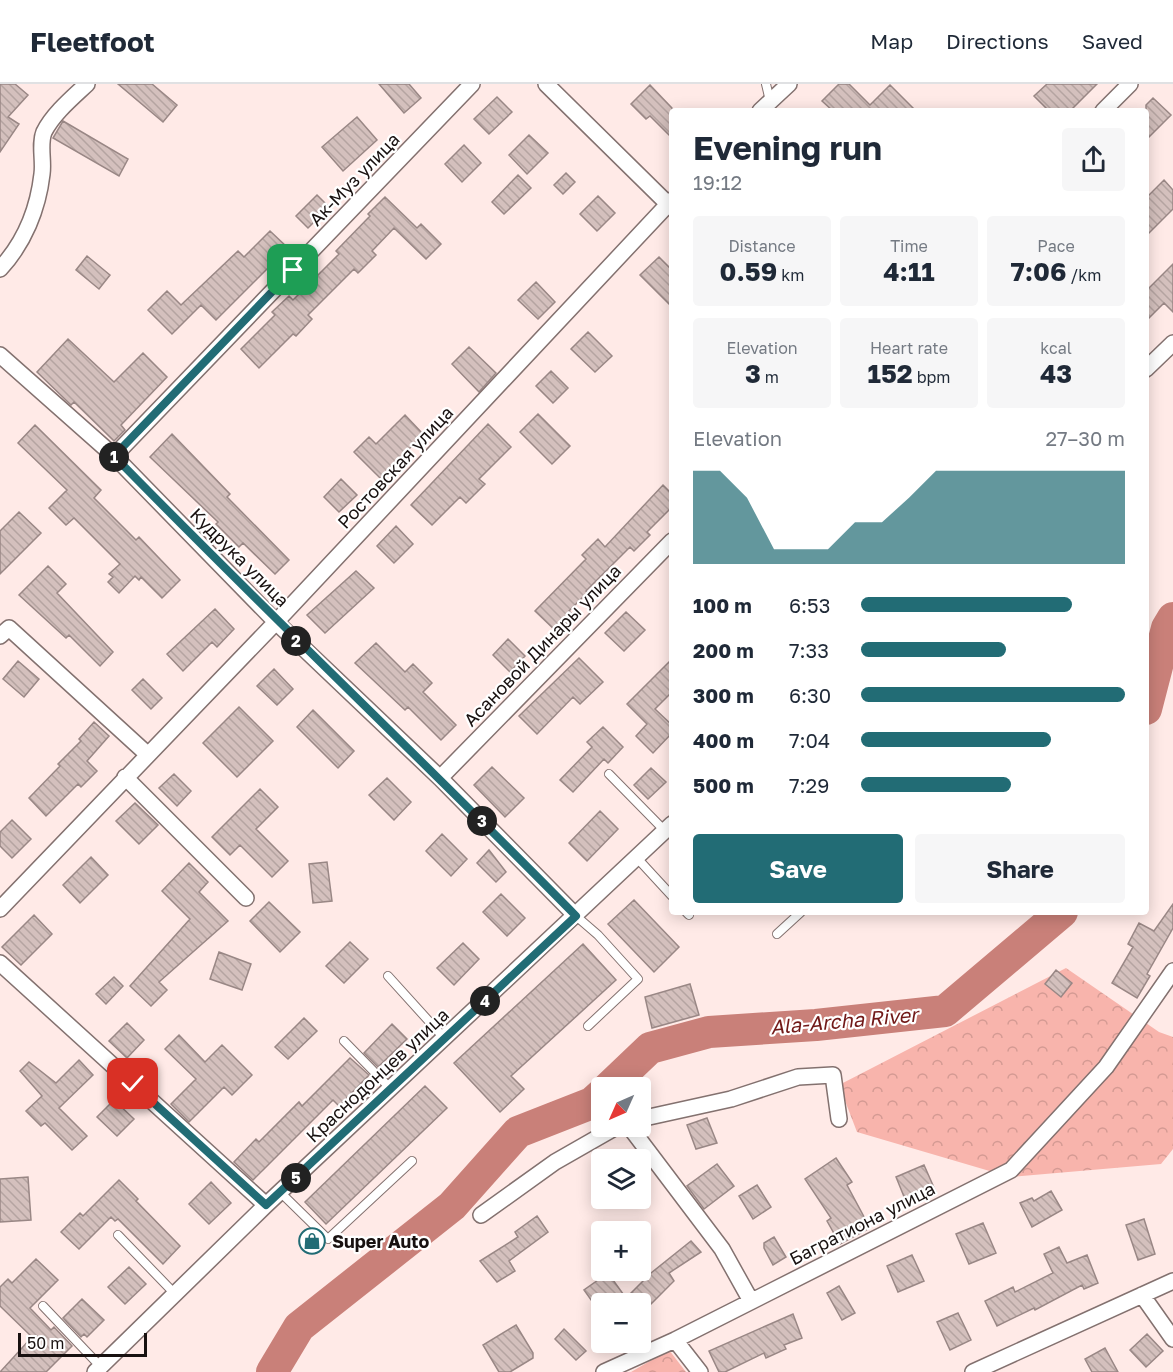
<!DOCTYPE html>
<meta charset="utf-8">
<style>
:root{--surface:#fff;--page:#f6f6f7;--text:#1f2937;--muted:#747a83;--line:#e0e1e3;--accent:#226c75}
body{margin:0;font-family:"Golos Text",sans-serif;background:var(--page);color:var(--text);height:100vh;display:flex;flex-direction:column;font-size:22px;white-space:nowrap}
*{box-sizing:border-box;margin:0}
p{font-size:20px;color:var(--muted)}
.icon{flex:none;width:33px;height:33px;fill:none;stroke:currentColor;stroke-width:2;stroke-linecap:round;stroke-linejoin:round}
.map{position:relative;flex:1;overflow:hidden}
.drawer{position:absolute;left:669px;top:24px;width:480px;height:807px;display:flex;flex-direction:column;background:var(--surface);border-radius:6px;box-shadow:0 3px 15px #0003}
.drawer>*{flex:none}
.needle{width:39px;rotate:225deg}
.buttons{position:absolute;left:591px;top:993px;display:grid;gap:12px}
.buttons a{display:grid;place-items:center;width:60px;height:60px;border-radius:6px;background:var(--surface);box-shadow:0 3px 15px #0003;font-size:30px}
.scale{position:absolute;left:18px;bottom:15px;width:129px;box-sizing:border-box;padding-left:6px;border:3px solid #181110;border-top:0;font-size:16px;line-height:21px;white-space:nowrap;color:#181110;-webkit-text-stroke:4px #fff;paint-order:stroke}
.pin{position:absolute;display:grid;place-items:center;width:51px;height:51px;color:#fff;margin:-26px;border-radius:12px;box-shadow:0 3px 9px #0006}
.km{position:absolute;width:30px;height:30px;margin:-15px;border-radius:50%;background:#222;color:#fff;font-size:16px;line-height:30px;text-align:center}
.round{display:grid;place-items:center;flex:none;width:63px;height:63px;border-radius:6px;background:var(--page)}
.head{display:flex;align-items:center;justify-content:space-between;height:102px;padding:0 24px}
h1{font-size:33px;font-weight:700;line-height:45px}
.stats{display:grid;grid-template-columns:repeat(3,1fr);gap:9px;height:102px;padding:6px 24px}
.stats div{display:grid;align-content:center;border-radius:6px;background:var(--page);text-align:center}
.stats b{font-size:26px;font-weight:700}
.stats small{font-size:16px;font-weight:400}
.stats p{font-size:16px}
.chart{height:168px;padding:12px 24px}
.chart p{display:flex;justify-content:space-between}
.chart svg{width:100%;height:108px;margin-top:6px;fill:var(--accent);opacity:.7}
.primary-button{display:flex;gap:12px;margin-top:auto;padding:12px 24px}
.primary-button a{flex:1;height:69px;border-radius:6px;background:var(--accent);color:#fff;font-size:24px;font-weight:700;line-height:69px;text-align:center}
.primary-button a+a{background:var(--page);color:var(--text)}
ul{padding:0 24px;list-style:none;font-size:20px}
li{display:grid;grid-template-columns:96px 72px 1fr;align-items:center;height:45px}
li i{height:15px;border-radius:8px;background:var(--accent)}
header{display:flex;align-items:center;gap:36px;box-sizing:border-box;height:84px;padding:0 30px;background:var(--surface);border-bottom:2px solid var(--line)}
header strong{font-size:28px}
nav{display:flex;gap:33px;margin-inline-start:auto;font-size:21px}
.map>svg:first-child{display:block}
</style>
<header>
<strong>Fleetfoot</strong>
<nav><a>Map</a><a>Directions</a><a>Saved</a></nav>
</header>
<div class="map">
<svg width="1173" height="1288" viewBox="0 0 1173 1288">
<defs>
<pattern id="forest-crowns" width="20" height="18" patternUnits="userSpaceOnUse" patternTransform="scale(1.5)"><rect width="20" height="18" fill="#f8b4ac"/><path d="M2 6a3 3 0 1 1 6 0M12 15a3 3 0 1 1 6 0" fill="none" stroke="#d49a93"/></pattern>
<pattern id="building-back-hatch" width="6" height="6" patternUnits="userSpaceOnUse" patternTransform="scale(1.5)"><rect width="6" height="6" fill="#d4c0bd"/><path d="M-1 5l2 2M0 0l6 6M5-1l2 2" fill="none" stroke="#b5a4a1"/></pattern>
</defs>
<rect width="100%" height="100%" fill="#ffeae7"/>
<path fill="url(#forest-crowns)" d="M1066,884L1159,948L1173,953V1065L1161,1080L1010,1093L857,1048L839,1001Z
M669,1266L686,1288H631Z"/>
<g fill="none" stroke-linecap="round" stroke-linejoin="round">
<path stroke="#c98079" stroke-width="32" d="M1146,625L1167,544L1173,534
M608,1004L650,964L709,948L816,941L945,927L1062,828
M272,1288L299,1243L452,1122L518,1048L592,1019L602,1010"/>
</g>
<path fill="url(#building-back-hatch)" stroke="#998785" stroke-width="1.5" d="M0,0H15L28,11L8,33L19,40L0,68Z
M118,0H152L177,21L163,38Z
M379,0H409L421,14L404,29Z
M839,0H849L870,21L890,1L916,27H833L822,17Z
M1047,0H1097L1070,27H1049L1034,12Z
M650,1L672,24V54L650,32L646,35L631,20Z
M497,13L512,28L489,50L474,35Z
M1153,14L1171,31L1146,56V21Z
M357,33L377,56L343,87L322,63Z
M63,37L128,75L119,92L53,54Z
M529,51L548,69L527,90L509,71Z
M464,61L481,79L462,98L445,80Z
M566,89L575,98L563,110L554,101Z
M518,91L531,104L504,130L492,118Z
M1164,96L1173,106V125L1146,152V114Z
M317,111L329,123L308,144L296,132Z
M598,112L615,129L597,147L580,130Z
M385,113L417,144L421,140L441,160L426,175L394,144L372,167L376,171L358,189L354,185L308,231L312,235L296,252L293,250L259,284L241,265L275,231L272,228L289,212L293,216L339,170L336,167L370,132L368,130Z
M270,147L288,164L216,236L201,221L172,250L148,226L167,207L181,221L238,167L244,173Z
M87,172L110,191L99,205L76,186Z
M659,173L672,186V223L640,191Z
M1173,180V228L1164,219L1146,237V207Z
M536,198L555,218L538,235L518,216Z
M588,248L612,272L595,288L571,265Z
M68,255L114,298L143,269L167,293L121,341L125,346L114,357L74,318L71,321L37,288Z
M469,263L496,289L479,308L452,280Z
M551,287L568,304L553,319L536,302Z
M538,330L570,362L552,380L520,348Z
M405,331L423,350L381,395L354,368L369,353L376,360Z
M488,340L511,363L479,395L485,400L466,419L460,413L432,441L411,421Z
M35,341L101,406L94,414L136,456L139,453L180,496L162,514L141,493L139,496L135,492L119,509L108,498L113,493L109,490L120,480L74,434L66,441L49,424L67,406L18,359Z
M172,350L230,410L227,413L289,476L275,490L243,459L239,463L216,440L218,438L150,373Z
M341,395L357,411L339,428L324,413Z
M663,401L672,410V423L647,448L650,451L634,467L630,463L586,507L588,508L569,527L576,534L559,550L535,527L586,475L582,471L598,455L605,463Z
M19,428L41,449L0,490V447Z
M396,442L413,460L394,479L377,462Z
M48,482L66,500L57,509L113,568L100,582L69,551L66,554L19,511Z
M356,487L374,504L325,549L307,531Z
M215,525L234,545L217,563L212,558L183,587L167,570Z
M626,528L645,546L624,567L605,549Z
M508,555L525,572L510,588L493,571Z
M376,559L405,588L413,580L432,599L423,608L456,641L441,656L408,623L405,626L355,579Z
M579,574L603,598L580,620L573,613L537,650L519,632Z
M672,575V608L655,625L672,641V649L653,669L636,652L647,640L627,620Z
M18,577L39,595L24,613L3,595Z
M274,585L293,605L277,621L257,602Z
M143,595L162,614L151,625L132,606Z
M239,623L273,657L237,693L203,659Z
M313,626L354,667L338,684L297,643Z
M94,638L109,652L87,677L97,687L81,703L78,700L46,732L29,714L60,682L58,680L81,657L79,655Z
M603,643L623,663L608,679L604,675L573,708L560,696L592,663L587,658Z
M492,683L524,714L505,733L474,701Z
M651,684L666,698L648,715L634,701Z
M174,690L191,707L177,722L159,704Z
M387,694L411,718L394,736L369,711Z
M260,705L278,723L256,745L288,777L272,793L240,761L230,771L212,753Z
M135,719L158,741L139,760L116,737Z
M600,727L618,745L587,777L569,759Z
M12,736L31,755L12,774L0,762V748Z
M442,750L467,775L451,792L426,767Z
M489,766L506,788L496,798L477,779Z
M91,773L108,791L80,819L63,801Z
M327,778L332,817L313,819L309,780Z
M189,779L208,798L199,808L228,837L159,898L167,906L151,922L130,902L190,835L162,807Z
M501,810L525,834L507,852L483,828Z
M634,816L679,863L654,888L608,840Z
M269,818L300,848L280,868L250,837Z
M1173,820V844L1147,890L1150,892L1137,914L1112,899L1133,863L1128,860L1139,839L1154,847Z
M34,831L52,850L21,881L2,863Z
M350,858L368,875L344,899L326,882Z
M463,859L479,875L454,901L437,884Z
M583,860L616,896L511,992L524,1005L500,1028L454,979Z
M219,868L251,880L242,906L210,895Z
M1056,886L1072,899L1061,913L1045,900Z
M114,893L123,902L106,920L96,910Z
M690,900L699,931L652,944L645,913Z
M304,934L317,947L288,975L275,963Z
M127,939L144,956L127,974L109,957Z
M392,940L407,955L378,983L364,969Z
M179,951L205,978L222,961L252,991L232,1011L224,1003L189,1038L171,1020L196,995L165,965Z
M350,974L369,991L339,1022L333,1016L253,1096L234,1078L256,1055L259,1058L299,1018L302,1022Z
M79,976L93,991L59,1024L87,1052L72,1066L45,1039L41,1042L26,1027L42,1012L20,987L29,978L56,999Z
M425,1002L447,1024L326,1140L305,1118Z
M114,1016L134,1035L117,1052L97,1033Z
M707,1034L717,1059L696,1065L687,1041Z
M836,1074L852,1098L847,1101L870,1144L840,1160L827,1137L831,1134L805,1095Z
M717,1080L734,1102L704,1125L687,1102Z
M924,1081L936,1108L907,1120L896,1093Z
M28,1093L31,1136L0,1138V1095Z
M119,1096L138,1115L136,1117L180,1162L163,1180L118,1135L115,1137L111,1133L79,1165L61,1148L80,1129L83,1132Z
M211,1098L231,1119L209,1140L189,1120Z
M757,1101L771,1123L753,1135L739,1112Z
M1051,1107L1062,1126L1032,1143L1020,1119L1032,1114L1034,1117Z
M537,1132L548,1148L509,1177L515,1187L497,1198L480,1177L518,1153L515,1148Z
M1144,1135L1155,1170L1138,1176L1126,1141Z
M983,1139L996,1169L969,1180L956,1150Z
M774,1153L786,1173L773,1181L764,1164V1159Z
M691,1157L701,1168L669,1189L674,1197L651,1220H594L584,1206L608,1189L626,1214L651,1189Z
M1059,1163L1067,1179L1087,1171L1098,1199L1084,1205L1082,1201L1035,1226L1034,1224L997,1242L985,1217L1013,1203L1015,1208L1053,1189L1044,1170Z
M912,1171L924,1197L898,1208L887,1182Z
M36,1175L58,1196L30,1224L51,1246L54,1243L72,1262L46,1288H0L32,1253L0,1222V1203L8,1195L12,1199Z
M129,1183L146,1200L125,1220L108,1203Z
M839,1202L855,1229L842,1236L827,1209Z
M82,1215L104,1236L87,1253L84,1250L81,1253L63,1234Z
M958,1229L971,1256L950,1266L937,1238Z
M793,1230L802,1254L784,1261L786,1265L766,1274L764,1269L725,1288H719L709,1267Z
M516,1241L533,1269V1274L510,1288H499L483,1261Z
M564,1245L586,1267L576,1276L555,1255Z
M1147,1250L1163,1267L1146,1283L1130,1266Z
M1105,1264L1118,1288H1092L1085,1275Z"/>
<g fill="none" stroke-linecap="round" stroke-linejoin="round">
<g stroke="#83716f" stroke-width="10">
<path id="lane" d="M766,0L770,17
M609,690L665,747
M637,774L672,812
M686,828L689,831
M576,832L598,851L638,895L588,942
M777,850L801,828
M388,892L445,955
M344,957L391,1005
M280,1108L328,1155L412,1077
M118,1151L175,1210
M43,1222L100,1282"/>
</g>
<g stroke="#83716f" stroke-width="18">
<path id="street" d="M546,0L672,124
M760,27L789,0
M1103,27L1130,0
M0,185C24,159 38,125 42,90C44,77 39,60 44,48C53,30 72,14 87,0
M0,271L114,372L276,538L440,694L576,832
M1146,285L1173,259
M114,372L472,0
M0,552L9,544L147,670
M125,693L246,814
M440,694L672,457
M0,825L276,538L672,116
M0,879L266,1121
M640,1035L731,1015L798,993L833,991L839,1035
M629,1042L722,1165L751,1217
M481,1131L555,1078L618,1042
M1142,1211L1173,1255
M675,1256L700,1288
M95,1288L266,1121L672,740
M604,1288L675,1256L1011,1086L1106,983L1173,887
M973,1288L1173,1197"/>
</g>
<use href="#lane" stroke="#fff" stroke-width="8"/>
<use href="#street" stroke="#fff" stroke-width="15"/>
</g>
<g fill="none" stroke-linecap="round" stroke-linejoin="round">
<g stroke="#fff" stroke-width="12">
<path id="route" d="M133,1000L266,1121L576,832C424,677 266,528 114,372L293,186"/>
</g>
<use href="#route" stroke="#226c75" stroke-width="8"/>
</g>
<defs>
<g id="shop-ring" transform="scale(1.35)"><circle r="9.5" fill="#fff" stroke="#226c75" stroke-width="1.5"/><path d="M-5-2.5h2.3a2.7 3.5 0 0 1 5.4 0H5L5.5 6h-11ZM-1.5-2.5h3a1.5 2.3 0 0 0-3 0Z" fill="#226c75"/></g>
</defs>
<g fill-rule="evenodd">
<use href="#shop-ring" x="312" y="1157"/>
</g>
<g text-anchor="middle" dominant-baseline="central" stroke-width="4.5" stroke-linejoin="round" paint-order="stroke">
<g font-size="18" fill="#181110" stroke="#fff">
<text transform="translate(354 95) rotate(-46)">Ак-Муз улица</text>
<text transform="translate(395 383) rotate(-47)">Ростовская улица</text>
<text transform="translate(240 473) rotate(45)">Кудрука улица</text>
<text transform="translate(542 561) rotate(-46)">Асановой Динары улица</text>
<text transform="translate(377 991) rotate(-43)">Краснодонцев улица</text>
<text transform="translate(862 1139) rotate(-27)">Багратиона улица</text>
</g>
<g font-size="18" font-weight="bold" fill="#181110" stroke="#fff" text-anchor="start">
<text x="332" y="1157">Super Auto</text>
</g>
<g font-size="20" font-style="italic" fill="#711918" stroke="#fff">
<text transform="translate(844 936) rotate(-5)">Ala-Archa River</text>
</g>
</g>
</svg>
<div class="buttons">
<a><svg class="needle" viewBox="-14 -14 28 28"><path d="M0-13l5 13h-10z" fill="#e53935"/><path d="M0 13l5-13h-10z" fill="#747a83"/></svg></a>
<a><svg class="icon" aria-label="layers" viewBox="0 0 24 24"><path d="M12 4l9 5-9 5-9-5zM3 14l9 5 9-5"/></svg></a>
<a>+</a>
<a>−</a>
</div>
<div class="scale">50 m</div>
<div class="pin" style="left:293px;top:186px;background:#1e9e55"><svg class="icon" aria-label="arrive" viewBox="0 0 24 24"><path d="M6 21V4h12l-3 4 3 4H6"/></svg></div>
<div class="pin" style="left:133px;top:1000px;background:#d93025"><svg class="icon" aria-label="check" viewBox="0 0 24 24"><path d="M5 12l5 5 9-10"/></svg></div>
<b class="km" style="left:114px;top:373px">1</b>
<b class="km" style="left:296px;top:557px">2</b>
<b class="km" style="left:482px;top:737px">3</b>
<b class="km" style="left:485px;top:917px">4</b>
<b class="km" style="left:296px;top:1094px">5</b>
<section class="drawer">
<div class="head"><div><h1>Evening run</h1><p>19:12</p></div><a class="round"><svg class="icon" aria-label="share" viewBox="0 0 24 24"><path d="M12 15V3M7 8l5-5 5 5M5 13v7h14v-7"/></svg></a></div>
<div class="stats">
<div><p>Distance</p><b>0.59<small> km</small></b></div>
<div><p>Time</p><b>4:11</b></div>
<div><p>Pace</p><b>7:06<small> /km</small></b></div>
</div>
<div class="stats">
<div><p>Elevation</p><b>3<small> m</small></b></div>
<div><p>Heart rate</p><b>152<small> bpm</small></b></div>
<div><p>kcal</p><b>43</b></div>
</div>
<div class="chart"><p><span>Elevation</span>27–30 m</p>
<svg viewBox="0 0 160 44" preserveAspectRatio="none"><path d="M0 44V6L10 6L20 17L30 38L40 38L50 38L60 27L70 27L80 17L90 6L100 6L110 6L120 6L130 6L140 6L150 6L160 6V44z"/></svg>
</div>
<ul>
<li><b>100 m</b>6:53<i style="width:80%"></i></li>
<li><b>200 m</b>7:33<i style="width:55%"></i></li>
<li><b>300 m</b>6:30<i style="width:100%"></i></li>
<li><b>400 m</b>7:04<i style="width:72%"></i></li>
<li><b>500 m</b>7:29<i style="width:57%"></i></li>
</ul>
<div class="primary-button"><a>Save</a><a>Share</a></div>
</section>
</div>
